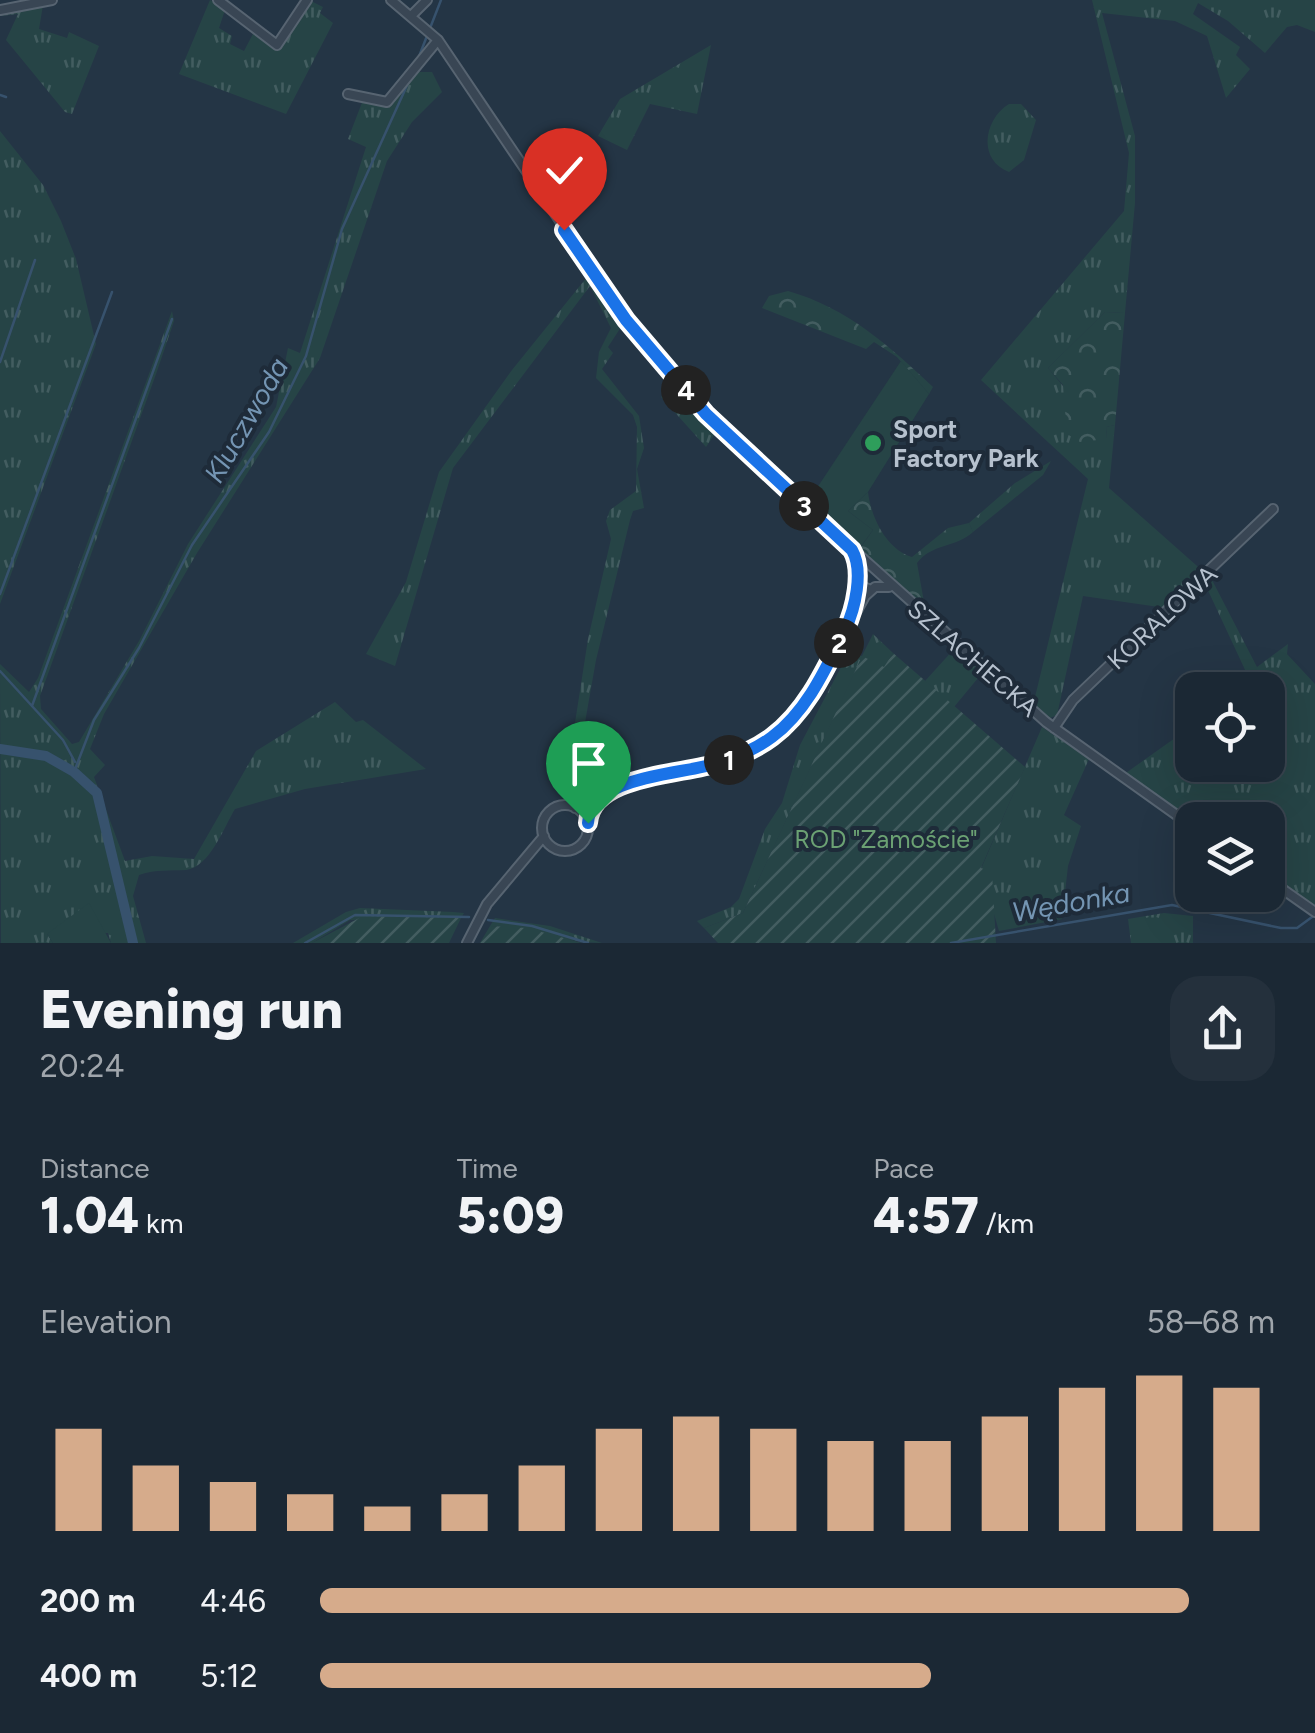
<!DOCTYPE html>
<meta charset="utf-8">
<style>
:root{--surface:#1b2834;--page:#24303c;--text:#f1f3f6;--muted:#a0a6ac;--line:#39444f;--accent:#d6ab8b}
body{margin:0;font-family:Figtree,sans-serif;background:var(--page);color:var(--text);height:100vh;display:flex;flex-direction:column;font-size:38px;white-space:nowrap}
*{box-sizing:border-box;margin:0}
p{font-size:32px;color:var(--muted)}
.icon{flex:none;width:55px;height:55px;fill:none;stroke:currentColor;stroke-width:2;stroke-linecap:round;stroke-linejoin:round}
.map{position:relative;height:943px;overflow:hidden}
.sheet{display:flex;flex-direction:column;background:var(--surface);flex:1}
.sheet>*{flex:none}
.controls{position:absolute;left:1175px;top:672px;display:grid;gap:20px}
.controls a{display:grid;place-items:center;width:110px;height:110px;border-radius:20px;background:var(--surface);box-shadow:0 10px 40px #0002,0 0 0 2px var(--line);font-size:50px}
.pin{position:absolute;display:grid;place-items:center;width:85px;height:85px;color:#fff;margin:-102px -42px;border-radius:50% 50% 50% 0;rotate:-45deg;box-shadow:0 0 10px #0007}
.pin .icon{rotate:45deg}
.km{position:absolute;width:50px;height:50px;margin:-25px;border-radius:50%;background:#222;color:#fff;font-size:28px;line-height:50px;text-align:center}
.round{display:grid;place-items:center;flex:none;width:105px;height:105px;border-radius:30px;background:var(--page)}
.overview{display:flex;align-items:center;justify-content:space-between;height:170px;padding:0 40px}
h1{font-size:55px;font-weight:800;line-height:75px}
.stats{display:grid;grid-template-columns:repeat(3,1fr);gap:15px;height:170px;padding:10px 40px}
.stats div{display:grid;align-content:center}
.stats b{font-size:50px;font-weight:800}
.stats small{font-size:28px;font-weight:400}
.stats p{font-size:28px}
.chart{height:280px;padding:20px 40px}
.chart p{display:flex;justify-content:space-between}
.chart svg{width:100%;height:180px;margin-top:10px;stroke:var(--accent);stroke-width:6}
ul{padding:0 40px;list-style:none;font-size:32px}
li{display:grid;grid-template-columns:160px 120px 1fr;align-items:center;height:75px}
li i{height:25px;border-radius:12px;background:var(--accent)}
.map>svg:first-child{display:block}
</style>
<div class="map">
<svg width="1315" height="943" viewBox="0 0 1315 943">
<defs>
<pattern id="grass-tufts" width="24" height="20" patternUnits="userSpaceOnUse" patternTransform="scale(2.5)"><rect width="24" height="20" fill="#264446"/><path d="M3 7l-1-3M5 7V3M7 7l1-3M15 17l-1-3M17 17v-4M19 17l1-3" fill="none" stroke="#435d60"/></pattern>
<pattern id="forest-crowns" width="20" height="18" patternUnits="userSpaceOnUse" patternTransform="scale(2.5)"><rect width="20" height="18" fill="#264446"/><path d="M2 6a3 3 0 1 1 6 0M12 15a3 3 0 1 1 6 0" fill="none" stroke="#435d60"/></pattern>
<pattern id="garden-furrows" width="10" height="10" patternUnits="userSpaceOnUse" patternTransform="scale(2.5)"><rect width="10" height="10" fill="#264446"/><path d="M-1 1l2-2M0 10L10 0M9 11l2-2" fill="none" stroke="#435d60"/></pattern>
</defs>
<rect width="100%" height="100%" fill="#243545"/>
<path fill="url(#grass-tufts)" d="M210,0L226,7L219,28L232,36L230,44L244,51L255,30L276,46L309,0L323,7L320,13L333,23L286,114L179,74Z
M1092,0H1315V32L1297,25L1287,27L1265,53L1228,21L1198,3L1193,14L1240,47L1236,55L1250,69L1226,98L1207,36L1175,21L1102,13L1135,136V203L1125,313L1105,312L1048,368L1107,439L1106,427L1115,425L1109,488L1205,573L1166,608L1083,596L1057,715L1050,718L1030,700L1035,697L1088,479L981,380L1124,211L1129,153Z
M43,5L39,29L67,38L69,32L99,46L72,114L65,112L6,40L18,14L0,16V12Z
M711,45L697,114L650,104L627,150L598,136L620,99Z
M416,72H432L442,92L412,122L387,161L320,358L197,553L104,714L90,749L105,765L94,777L125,861L152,856L194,859L256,751L335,702L356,722L363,720L426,769L305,789L235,809C224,827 210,867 186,870C169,871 157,869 139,875L133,896L146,943H111L108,933L47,934L53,943H1L0,664L29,692L38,678L172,311L174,321L156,374L40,696L41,709L72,744L79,742L139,641L188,544L276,407L288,348L300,353L366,147L348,139L363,100L390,105L408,76Z
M1009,104H1021L1036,120L1024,160L1009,172C977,160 984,119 1009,104Z
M0,131L43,185L61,221L76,259L96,344L0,604Z
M587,277L623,324L608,347L613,353L602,369L639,416L644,448L637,469L644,508L633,511L630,520L596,660L574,785L566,781L588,639L611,539L606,521L610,510L636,491L637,427L633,415L596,378L599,352L611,328L590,286L453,468L395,666L366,654L406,582L439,472L512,370Z
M673,386L715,434L706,447L661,397Z
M1051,461L1043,475L973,532L969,523L1015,483Z
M1211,578L1257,667L1288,644L1287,654L1315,684V907L1268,874V820L1192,821L1123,775L1192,726V765H1268V690H1236L1233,684L1247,674L1205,584Z
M873,634L893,653L884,668L862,657L743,913L704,928L697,921L731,907L739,899L765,829L782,803L800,745L849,652L862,656Z
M955,648L983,672L954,707L925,681Z
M1042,727L1089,759L1064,815L1081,826L1068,866L1062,919L999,931L981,869Z
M360,908L453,912L464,913L461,918L350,920L312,943H293L346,912Z
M1164,913L1193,916V943H1131L1128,919Z
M495,918L550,926L602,943C564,943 528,928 490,926Z"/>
<path fill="url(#forest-crowns)" d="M788,291C848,308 889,346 933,387L929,394L897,357L874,342L866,349L762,308L769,296Z
M1105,312L1125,313L1115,425L1106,427L1107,439L1080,442L1067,434L1063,385L1048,368Z
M868,492C871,517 886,549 912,557L948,528L969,523L973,532C956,548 932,543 917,563L924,602L919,604L858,551L873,530L848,511Z"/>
<path fill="url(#garden-furrows)" d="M893,653L1025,767L981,868L992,872L996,943H718L704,928L743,913L862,656L884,667Z
M363,916L461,918L449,943H312Z
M490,926L527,928L582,943H480Z"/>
<path fill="#264446" d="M901,361L929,394L868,492L848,511L873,530L859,549L809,500Z
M89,903L111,943H53L47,934Z"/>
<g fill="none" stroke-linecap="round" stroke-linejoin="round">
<path stroke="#37526d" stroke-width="2.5" d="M418,59L441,0
M0,95L6,97
M0,362L35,260
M0,594L112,292
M0,671L63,740L75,762
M32,706L172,319
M74,772L94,720L139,648L192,545L269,432L306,356L342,229L409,81
M488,920L532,926L588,943
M305,943L355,915L469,917
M951,943L1172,905L1281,928H1297L1312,917"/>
<path stroke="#37526d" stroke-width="10" d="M0,749L46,756L74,772L97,793L133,943"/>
<g stroke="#576471" stroke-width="12">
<path id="minor" d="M218,0L277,45L307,0
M391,0L438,40L626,319L727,437L1046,722L1192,826
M0,10L52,0
M413,14L427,0
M348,94L387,102L438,40
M856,557V584L871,590
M1054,728L1073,700L1273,509
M542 828a23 23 0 1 1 46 0a23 23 0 1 1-46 0Z
M575,808L640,780L737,757L774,736L810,695L865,596L875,587H889
M1268,879L1315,912
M467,943L487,904L544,836"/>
</g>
<use href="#minor" stroke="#394654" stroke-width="8"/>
</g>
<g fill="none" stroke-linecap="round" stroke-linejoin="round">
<g stroke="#fff" stroke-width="20">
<path id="route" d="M564,230L626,320L706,414L852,550C864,571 855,609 845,630C826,668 807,711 772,737C756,749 737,757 718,763C681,775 591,775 588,823"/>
</g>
<use href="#route" stroke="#1a73e8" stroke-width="12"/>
</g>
<circle fill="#2e9e5b" stroke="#1e2b39" stroke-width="4" cx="873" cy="443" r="10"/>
<g text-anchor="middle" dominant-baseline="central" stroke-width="8" stroke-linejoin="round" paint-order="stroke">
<g font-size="25" font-weight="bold" fill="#b6c1ce" stroke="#1e2b39" text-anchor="start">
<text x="893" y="429">Sport<tspan x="893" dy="29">Factory Park</tspan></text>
</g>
<g font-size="25" fill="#b6c1ce" stroke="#1e2b39">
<text transform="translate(1162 617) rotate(-43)">KORALOWA</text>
<text transform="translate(973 658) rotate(41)">SZLACHECKA</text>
</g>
<g font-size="25" fill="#6ba173" stroke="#1e2b39">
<text x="886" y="839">ROD "Zamoście"</text>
</g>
<g font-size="28" font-style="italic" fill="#7495b3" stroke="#1e2b39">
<text transform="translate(246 420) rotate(-60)">Kluczwoda</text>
<text transform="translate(1071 902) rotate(-10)">Wędonka</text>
</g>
</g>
</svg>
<div class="controls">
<a><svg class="icon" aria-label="locate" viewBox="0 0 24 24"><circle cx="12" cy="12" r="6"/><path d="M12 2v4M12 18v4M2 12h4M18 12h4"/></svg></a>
<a><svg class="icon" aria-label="layers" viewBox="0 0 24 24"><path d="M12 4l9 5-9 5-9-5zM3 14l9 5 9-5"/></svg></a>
</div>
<div class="pin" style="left:588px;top:823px;background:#1e9e55"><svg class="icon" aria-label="arrive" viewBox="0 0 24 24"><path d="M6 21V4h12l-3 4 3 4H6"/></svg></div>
<div class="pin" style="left:564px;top:230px;background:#d93025"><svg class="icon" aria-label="check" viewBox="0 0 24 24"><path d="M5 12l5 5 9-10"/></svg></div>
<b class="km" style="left:729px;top:760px">1</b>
<b class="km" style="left:839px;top:643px">2</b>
<b class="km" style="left:804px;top:506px">3</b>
<b class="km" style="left:686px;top:390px">4</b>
</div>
<section class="sheet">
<div class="overview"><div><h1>Evening run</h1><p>20:24</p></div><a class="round"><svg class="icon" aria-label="share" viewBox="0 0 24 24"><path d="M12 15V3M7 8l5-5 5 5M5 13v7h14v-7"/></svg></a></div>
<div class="stats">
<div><p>Distance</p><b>1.04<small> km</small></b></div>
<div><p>Time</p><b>5:09</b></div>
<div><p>Pace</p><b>4:57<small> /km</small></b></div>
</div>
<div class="chart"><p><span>Elevation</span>58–68 m</p>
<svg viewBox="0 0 160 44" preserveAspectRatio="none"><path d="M5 44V19M15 44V28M25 44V32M35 44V35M45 44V38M55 44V35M65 44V28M75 44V19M85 44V16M95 44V19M105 44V22M115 44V22M125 44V16M135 44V9M145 44V6M155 44V9"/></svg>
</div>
<ul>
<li><b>200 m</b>4:46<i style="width:91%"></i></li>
<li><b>400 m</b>5:12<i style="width:64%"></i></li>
</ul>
</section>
